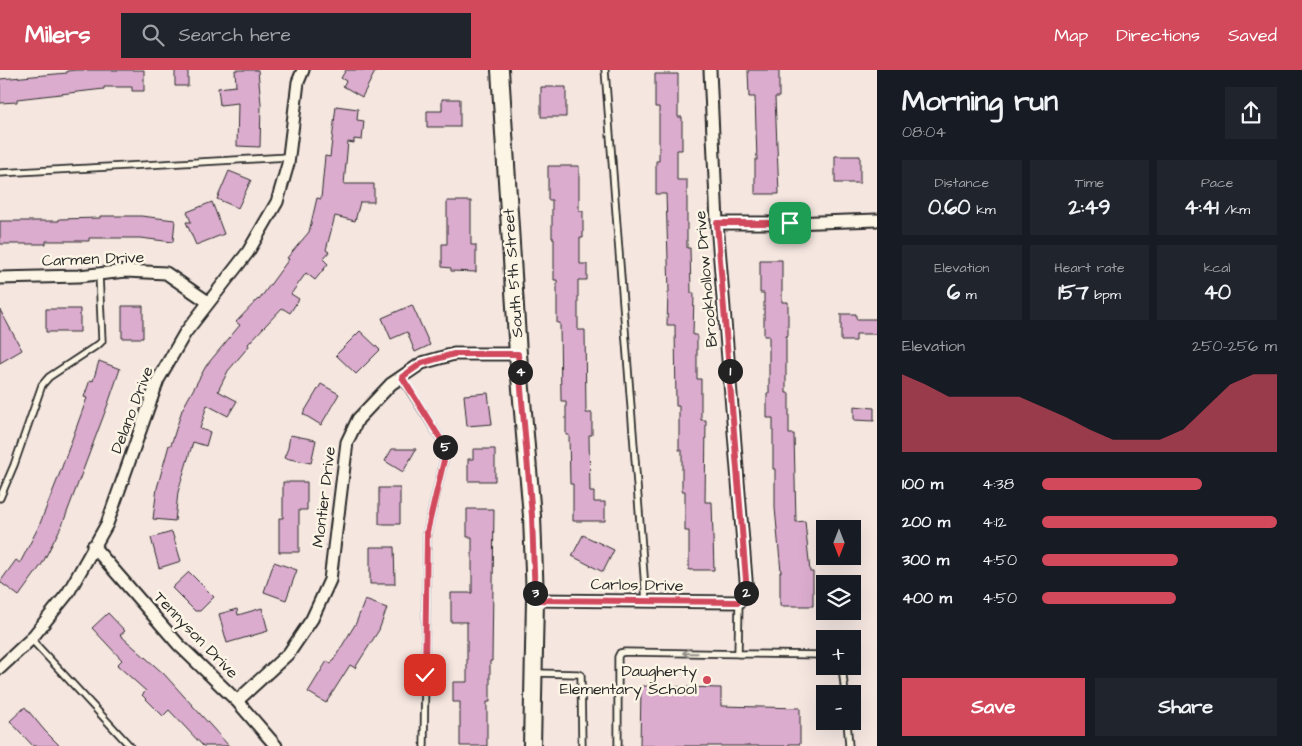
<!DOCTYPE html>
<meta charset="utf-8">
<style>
:root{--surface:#171b24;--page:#20242c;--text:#f1f3f6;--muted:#9ea1a6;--accent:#d1495b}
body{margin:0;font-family:"Architects Daughter",sans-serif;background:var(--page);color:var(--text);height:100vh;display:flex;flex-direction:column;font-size:19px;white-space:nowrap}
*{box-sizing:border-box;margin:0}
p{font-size:16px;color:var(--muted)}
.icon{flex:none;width:28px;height:28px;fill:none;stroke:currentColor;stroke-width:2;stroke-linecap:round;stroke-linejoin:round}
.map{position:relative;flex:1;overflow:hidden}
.side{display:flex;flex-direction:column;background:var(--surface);width:425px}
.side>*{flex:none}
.needle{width:32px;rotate:180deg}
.controls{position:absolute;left:816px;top:450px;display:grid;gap:10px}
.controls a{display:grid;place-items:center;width:45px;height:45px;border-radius:0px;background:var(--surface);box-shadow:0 5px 20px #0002;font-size:25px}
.pin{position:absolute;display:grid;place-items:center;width:42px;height:42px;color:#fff;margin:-21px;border-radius:10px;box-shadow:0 2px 8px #0006}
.km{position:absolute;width:25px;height:25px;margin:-12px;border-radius:50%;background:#222;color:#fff;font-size:14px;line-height:25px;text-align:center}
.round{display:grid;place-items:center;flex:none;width:52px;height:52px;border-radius:0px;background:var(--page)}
.head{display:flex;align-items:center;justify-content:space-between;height:85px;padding:0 25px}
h1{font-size:28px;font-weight:800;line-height:38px}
.stats{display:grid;grid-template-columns:repeat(3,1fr);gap:8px;height:85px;padding:5px 25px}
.stats div{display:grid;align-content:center;border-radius:0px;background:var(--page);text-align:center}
.stats b{font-size:21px;font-weight:800}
.stats small{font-size:14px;font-weight:400}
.stats p{font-size:14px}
.chart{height:140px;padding:10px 25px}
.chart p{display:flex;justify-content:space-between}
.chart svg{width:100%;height:90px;margin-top:5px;fill:var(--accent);opacity:.7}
.button{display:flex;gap:10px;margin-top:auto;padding:10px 25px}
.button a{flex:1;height:58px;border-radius:0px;background:var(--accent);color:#fff;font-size:20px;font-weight:800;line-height:58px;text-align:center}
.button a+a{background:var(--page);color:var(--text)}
ul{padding:0 25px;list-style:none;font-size:16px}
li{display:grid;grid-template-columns:80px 60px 1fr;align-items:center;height:38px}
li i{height:12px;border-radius:6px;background:var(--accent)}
header{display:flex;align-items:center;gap:30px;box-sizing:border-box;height:70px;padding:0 25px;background:var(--accent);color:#fff}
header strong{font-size:24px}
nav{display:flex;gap:28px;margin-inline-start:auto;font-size:18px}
.search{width:350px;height:45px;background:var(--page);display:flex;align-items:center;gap:12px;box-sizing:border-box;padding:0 18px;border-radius:0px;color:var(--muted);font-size:19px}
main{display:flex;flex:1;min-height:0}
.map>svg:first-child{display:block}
</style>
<header>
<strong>Milers</strong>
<div class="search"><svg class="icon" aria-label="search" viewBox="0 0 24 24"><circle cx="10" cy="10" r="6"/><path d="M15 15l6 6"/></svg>Search here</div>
<nav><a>Map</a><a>Directions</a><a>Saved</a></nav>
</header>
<main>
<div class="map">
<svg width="877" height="676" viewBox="0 0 877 676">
<rect width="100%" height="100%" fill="#f5e6e0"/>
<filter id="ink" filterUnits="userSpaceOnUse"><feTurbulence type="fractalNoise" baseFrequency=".02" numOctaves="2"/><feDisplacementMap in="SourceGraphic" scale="10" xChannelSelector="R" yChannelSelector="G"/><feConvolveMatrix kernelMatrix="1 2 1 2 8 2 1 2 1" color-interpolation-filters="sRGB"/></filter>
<g filter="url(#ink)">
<path fill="#dbacce" stroke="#2b2b2b" d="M76,0H144V21H132V17H104V19L17,29V32L0,33V9L67,3V1Z
M175,0H188V16H175Z
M235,0H258L261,34L260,77L237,76L238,33L220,35L218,18L236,16Z
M346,0H376L362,27L343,16L346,11L341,8Z
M748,0H779V27H775L779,124H755V90H757L755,27H749Z
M655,4H678V47H682V80H677V110H687V178H690L691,223H694L693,265H697V309H701V350H706L705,432H712L714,500H689V461H685V421H682V380H679V336H676L675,255H667L668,222H669L666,124H656V91H659V37H655Z
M541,17H566V47H541Z
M442,29H460V57H427V41H442Z
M336,36L358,39L357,50L364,51L362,70L354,69V73L348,72L344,114H374V132H360L355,151L335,146L326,180L329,182L323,189L328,194L315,210L306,203L291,224L299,229L290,243L282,238L248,274L249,276L228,301L218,321L237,331L228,346L207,335L200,359L210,362L206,376L193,372L178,422L175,451L153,449L157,418L169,375H171L182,340L206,296L240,255L236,252L258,229L259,230L289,189L287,188L309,162L317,128L321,129L325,86L330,87Z
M835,86H860V113H835Z
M548,96H579V141H583V168H580V194H587V210H578V260H585L586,343H592V365H589L590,422H594V432H605V451H573V414H570L569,365H566V331H561L560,253H557V210H554V168H552V130H548Z
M229,101L251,110L238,138L217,129Z
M447,131H471V175H476V202L451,201V198L442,197V174H447Z
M212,132L224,164L196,175L186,152H191L187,142Z
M100,146H141L175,150L173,172L140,168H89V171H46V174H0V151H59V149L100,148Z
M760,190H782V232H788V266H786V323H789V364H794L796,452L805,451L810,502H813V536H780V502H781L775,438V399H773V348H767V323H769V266H764V223H760Z
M412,235L430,275L415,282L407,262L391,269L382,248Z
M122,236H143V268H122Z
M46,239H80V262H46Z
M0,240L22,280L0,293Z
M841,244H856V249H877V264H856V271H841Z
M360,261L380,280L356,304L336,285Z
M99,291L120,299L108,334L63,453L42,494L19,526L0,512L16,490L20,493L39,456L58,408L87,328L84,327L90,310L93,311Z
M321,314L339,324L321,355L303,344Z
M488,323L492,354L467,356L464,325Z
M854,336L874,338V351L854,350Z
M290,365L316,370L311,393L284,388L288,378Z
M392,379H416L403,402L385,391Z
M473,379H495V411H468V389H473Z
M283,412H307V440H299V482H279V448H283Z
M379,418H400V454H379Z
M467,439H494L492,591H490V632H487V676H460V632H453V612H467V552H451V523H472V467H467Z
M172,462L181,491L159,498L151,468Z
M583,465L614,480L603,502L572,486Z
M370,477H394L395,514H370Z
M274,492L297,500L286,530L264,522Z
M189,502L214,527L200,541H195L172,518Z
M365,530L387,538L379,560L355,598L350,595L326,633L308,622L327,591L331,594L356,553Z
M262,538L268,561L227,573L219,544L237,539L238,545Z
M108,543L125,561L120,565L164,604L229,676H203L169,640L163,646L142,625L146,621L117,595L122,590L92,558Z
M641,616L721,618V636L800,638V674H789V676H640Z
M25,637L45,661L60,676H33L10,651Z"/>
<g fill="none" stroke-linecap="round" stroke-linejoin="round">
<g stroke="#2b2b2b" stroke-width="9">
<path id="lane" d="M605,0L646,531
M0,103L289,87
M401,307L445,376V386L427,462L424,676
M0,428L14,395L42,315L49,307L99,274L102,271L99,204
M31,569L130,676
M738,584L739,532
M842,596L845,624
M535,603L578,604L581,605L582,676
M847,651L849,676
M618,676V587L620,583L625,582L825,585"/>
</g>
<g stroke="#2b2b2b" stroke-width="15">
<path id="street" d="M717,153H790L877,150
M0,208L79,206L126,201L166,203L208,232
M93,476L178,574L237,631L276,676
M535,530L739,532L747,522L717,153L710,0
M0,598L31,569L68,523L107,454L158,310L185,263L248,182L277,132L288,94L298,12L303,0
M237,631L289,583L312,549L330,510L347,372L358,349L391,314L422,293L454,284H518"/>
</g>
<g stroke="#2b2b2b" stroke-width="20">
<path id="secondary" d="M500,0L518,284L532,446L535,530L532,676"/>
</g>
<use href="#lane" stroke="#fcf5e5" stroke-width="5.5"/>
<use href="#street" stroke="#fcf5e5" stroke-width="11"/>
<use href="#secondary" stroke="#fcf5e5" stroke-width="16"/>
</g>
<defs><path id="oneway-shaft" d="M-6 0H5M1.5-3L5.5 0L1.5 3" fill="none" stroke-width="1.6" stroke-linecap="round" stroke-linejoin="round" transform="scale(1.25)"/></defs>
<use stroke="#949088" href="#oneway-shaft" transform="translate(690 583) rotate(-179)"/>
</g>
<g fill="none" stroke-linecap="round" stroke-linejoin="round" filter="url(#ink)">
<g stroke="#fff" stroke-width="10">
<path id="route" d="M425,605L427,462L445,386V376L402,307L422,293L454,284H518L532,446L535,530L739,532L747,522L717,153H790"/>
</g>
<use href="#route" stroke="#d1495b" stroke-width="6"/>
</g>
<circle fill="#d1495b" stroke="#fcf5e5" stroke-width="2" cx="707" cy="610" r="5"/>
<g text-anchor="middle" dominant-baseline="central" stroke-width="5" stroke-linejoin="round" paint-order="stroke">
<g font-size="16" fill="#2b2b2b" stroke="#fcf5e5">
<text transform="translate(93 189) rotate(-2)">Carmen Drive</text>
<text transform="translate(513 203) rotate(-94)">South 5th Street</text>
<text transform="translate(706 209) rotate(-95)">Brookhollow Drive</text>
<text transform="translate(132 340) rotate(-69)">Delano Drive</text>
<text transform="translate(324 427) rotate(-83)">Montier Drive</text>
<text transform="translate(637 515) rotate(1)">Carlos Drive</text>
<text transform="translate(196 565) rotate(46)">Tennyson Drive</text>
</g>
<g font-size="16" fill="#2b2b2b" stroke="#fcf5e5" text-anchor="end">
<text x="697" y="601">Daugherty<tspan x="697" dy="18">Elementary School</tspan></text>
</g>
</g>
</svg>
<div class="controls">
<a><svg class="needle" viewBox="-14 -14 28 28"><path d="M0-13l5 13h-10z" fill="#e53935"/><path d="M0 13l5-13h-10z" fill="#9ea1a6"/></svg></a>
<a><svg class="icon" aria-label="layers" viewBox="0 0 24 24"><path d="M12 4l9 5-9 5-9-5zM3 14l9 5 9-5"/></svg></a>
<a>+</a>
<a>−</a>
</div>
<div class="pin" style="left:790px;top:153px;background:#1e9e55"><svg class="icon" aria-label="arrive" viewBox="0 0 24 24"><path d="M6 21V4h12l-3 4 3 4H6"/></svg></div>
<div class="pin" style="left:425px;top:605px;background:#d93025"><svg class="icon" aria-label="check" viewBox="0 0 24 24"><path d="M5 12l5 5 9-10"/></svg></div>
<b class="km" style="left:730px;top:301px">1</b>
<b class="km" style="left:746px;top:523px">2</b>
<b class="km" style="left:535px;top:523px">3</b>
<b class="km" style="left:520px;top:302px">4</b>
<b class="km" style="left:445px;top:377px">5</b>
</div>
<section class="side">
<div class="head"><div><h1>Morning run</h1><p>08:04</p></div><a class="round"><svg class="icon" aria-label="share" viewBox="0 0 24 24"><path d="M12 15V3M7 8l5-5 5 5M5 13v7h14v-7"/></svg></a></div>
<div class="stats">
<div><p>Distance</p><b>0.60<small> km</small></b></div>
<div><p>Time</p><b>2:49</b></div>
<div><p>Pace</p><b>4:41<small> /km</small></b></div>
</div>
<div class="stats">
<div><p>Elevation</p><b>6<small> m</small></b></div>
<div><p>Heart rate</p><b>157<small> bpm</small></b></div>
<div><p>kcal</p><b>40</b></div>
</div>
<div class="chart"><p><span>Elevation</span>250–256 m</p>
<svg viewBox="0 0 160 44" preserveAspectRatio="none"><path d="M0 44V6L10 11L20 17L30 17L40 17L50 17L60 22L70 27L80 33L90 38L100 38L110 38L120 33L130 22L140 11L150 6L160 6V44z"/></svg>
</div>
<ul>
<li><b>100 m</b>4:38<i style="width:68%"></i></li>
<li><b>200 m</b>4:12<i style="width:100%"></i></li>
<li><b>300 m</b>4:50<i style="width:58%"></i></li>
<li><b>400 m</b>4:50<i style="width:57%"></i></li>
</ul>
<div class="button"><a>Save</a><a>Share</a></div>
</section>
</main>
